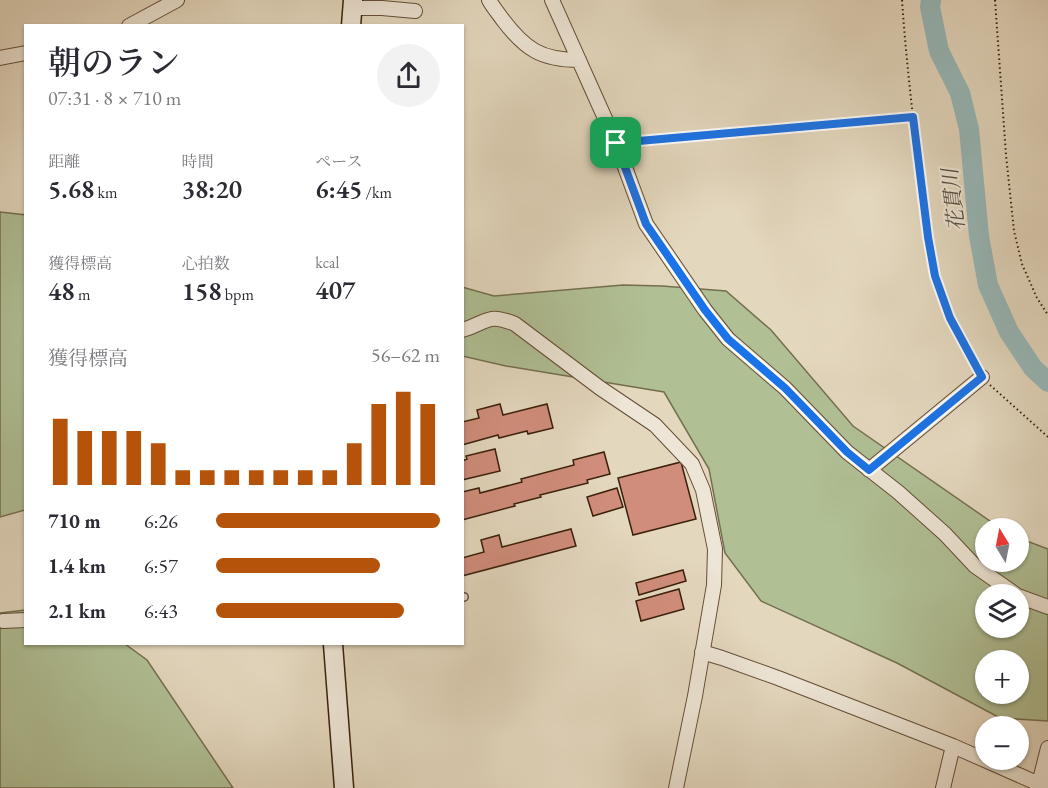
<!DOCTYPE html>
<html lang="ja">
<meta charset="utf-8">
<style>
:root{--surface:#fff;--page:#f2f2f3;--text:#2b2b33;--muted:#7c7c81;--accent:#b45309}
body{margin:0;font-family:"EB Garamond","Noto Serif JP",serif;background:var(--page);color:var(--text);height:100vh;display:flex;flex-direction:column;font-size:22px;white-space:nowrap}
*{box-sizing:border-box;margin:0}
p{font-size:20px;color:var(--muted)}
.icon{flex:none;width:33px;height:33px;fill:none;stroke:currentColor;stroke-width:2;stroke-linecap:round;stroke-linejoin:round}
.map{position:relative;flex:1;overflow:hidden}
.drawer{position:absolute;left:24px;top:24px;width:440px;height:621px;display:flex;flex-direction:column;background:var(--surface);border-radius:0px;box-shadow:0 2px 4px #0004}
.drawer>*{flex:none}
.needle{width:39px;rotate:350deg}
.fabs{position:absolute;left:975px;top:518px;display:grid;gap:12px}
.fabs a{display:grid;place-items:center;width:54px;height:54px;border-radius:50%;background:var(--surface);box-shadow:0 2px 4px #0004;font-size:30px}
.pin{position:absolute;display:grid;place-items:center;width:51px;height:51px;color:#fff;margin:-26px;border-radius:12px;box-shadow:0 3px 9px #0006}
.round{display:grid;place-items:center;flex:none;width:63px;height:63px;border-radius:32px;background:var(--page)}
.overview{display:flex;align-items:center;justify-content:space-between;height:102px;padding:0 24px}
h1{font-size:33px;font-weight:600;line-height:45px}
.figures{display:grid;grid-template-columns:repeat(3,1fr);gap:9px;height:102px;padding:6px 24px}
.figures div{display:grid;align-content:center}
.figures b{font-size:26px;font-weight:600}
.figures small{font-size:16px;font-weight:400}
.figures p{font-size:16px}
.chart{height:168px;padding:12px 24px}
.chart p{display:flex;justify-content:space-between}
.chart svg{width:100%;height:108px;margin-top:6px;stroke:var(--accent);stroke-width:6}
ul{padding:0 24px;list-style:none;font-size:20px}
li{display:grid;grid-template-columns:96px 72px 1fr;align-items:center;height:45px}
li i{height:15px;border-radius:8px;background:var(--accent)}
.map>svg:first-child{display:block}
</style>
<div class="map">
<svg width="1048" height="788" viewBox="0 0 1048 788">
<rect width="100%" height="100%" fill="#e3d7be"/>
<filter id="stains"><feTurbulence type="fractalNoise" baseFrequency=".00333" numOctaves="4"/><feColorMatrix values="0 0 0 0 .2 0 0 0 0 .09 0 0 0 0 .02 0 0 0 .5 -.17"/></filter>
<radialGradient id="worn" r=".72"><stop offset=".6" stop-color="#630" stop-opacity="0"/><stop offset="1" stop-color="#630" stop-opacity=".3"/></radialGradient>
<path fill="#b0bf94" stroke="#746f4f" stroke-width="1.5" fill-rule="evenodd" d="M0,212L26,215L25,510L0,517Z
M623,285L662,286L726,291L771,330L853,426L1000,528H986V561H1018L1019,538L1048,549V721L1000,718L897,663L761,601L725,553L709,469L664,392L506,366L462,356V287L494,296ZM986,594H1018V627H986ZM986,660H1018V693H986Z
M25,610L26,644H125L147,660L233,788H0V613Z"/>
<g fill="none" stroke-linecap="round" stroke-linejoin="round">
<path stroke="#97b8b9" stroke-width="20" d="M931,0L930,7L939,51L960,93L969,129L979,236L988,285L1009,332L1033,368L1048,382"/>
</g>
<path fill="#d08d7b" stroke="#391f0a" stroke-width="1.5" d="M500,404L503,415L547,404L553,428L528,434L527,431L499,438L498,435L462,445V422L479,418L477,410Z
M495,449L500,471L462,480V461L467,459L466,456Z
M604,452L610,474L587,480L588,483L540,495L541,497L514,504L515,506L462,520V492L479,488L480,493L522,482L521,479L574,465L573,460Z
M681,462L696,519L633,535L618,478Z
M617,488L623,507L593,516L587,497Z
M571,529L576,546L462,576V558L484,552L481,540L499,535L502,547Z
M683,570L686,581L639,595L636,583Z
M679,589L684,609L641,621L636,601Z"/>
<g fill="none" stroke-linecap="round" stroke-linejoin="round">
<g stroke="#644d37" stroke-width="10">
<path id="lane" d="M462,597H464"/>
</g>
<g stroke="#644d37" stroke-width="16">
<path id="street" d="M489,0C493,7 498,13 503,20C525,49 541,60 579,60
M552,0L616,143L646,224L705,310L728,339L785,388L847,452L898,492L945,534L975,566L1015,594
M353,8H382L415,11
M129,26L177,0
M0,58L26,53
M462,330C488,323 486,312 515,324L600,388L655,425L692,464L703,490L715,549L714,585L695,696L676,788
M869,470L982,377
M1018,596L1048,607
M3,621L26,620
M702,652L722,658L778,678L953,746L1039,784H1048
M943,788L953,746
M1038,788L1048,748"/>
</g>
<g stroke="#391f0a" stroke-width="21">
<path id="secondary" d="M351,26L353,0
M333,644L344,788"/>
</g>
<path stroke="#391f0a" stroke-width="2" stroke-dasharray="1.5 3" stroke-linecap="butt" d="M902,0C906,59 913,118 920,177C924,209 926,244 935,276C943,308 960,337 976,367
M995,0L1006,155L1014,231L1022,264L1037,298L1048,315
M628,142L912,117
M990,385L1048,437"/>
<use href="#lane" stroke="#ede5d5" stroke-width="7"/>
<use href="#street" stroke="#ede5d5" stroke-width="14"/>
<use href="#secondary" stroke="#ede5d5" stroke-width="18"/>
</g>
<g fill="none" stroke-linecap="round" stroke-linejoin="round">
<g stroke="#fff" stroke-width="12">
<path id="route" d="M913,117L928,237L935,276L950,318L982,377L869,470L847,452L785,388L728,339L705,310L646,224L616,143Z"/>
</g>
<use href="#route" stroke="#1a73e8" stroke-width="8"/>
</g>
<g text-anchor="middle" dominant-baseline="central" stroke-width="4.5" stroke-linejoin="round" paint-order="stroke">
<g font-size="21" font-style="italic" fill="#554d3f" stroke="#ede5d5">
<text transform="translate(953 200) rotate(-97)">花貫川</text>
</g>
</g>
<rect width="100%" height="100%" filter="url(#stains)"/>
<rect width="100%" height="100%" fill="url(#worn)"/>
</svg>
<div class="fabs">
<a><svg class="needle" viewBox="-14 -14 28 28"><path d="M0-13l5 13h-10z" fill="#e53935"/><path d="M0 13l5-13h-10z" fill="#7c7c81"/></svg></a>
<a><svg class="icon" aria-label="layers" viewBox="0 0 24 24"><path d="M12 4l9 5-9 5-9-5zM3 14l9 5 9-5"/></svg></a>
<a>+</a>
<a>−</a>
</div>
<div class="pin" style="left:616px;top:143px;background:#1e9e55"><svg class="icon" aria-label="arrive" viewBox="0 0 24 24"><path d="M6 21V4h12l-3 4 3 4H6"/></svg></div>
<section class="drawer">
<div class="overview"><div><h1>朝のラン</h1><p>07:31 · 8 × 710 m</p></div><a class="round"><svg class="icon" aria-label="share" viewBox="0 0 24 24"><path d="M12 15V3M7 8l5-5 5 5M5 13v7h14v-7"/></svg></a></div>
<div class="figures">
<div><p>距離</p><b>5.68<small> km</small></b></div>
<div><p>時間</p><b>38:20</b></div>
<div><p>ペース</p><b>6:45<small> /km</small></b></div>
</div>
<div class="figures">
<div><p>獲得標高</p><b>48<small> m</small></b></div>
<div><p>心拍数</p><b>158<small> bpm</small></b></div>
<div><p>kcal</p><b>407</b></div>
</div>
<div class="chart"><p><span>獲得標高</span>56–62 m</p>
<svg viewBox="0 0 160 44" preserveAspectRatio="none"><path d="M5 44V17M15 44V22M25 44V22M35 44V22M45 44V27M55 44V38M65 44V38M75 44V38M85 44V38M95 44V38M105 44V38M115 44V38M125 44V27M135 44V11M145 44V6M155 44V11"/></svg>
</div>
<ul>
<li><b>710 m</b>6:26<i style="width:100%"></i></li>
<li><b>1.4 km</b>6:57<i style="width:73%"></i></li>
<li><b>2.1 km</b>6:43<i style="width:84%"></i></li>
</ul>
</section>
</div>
